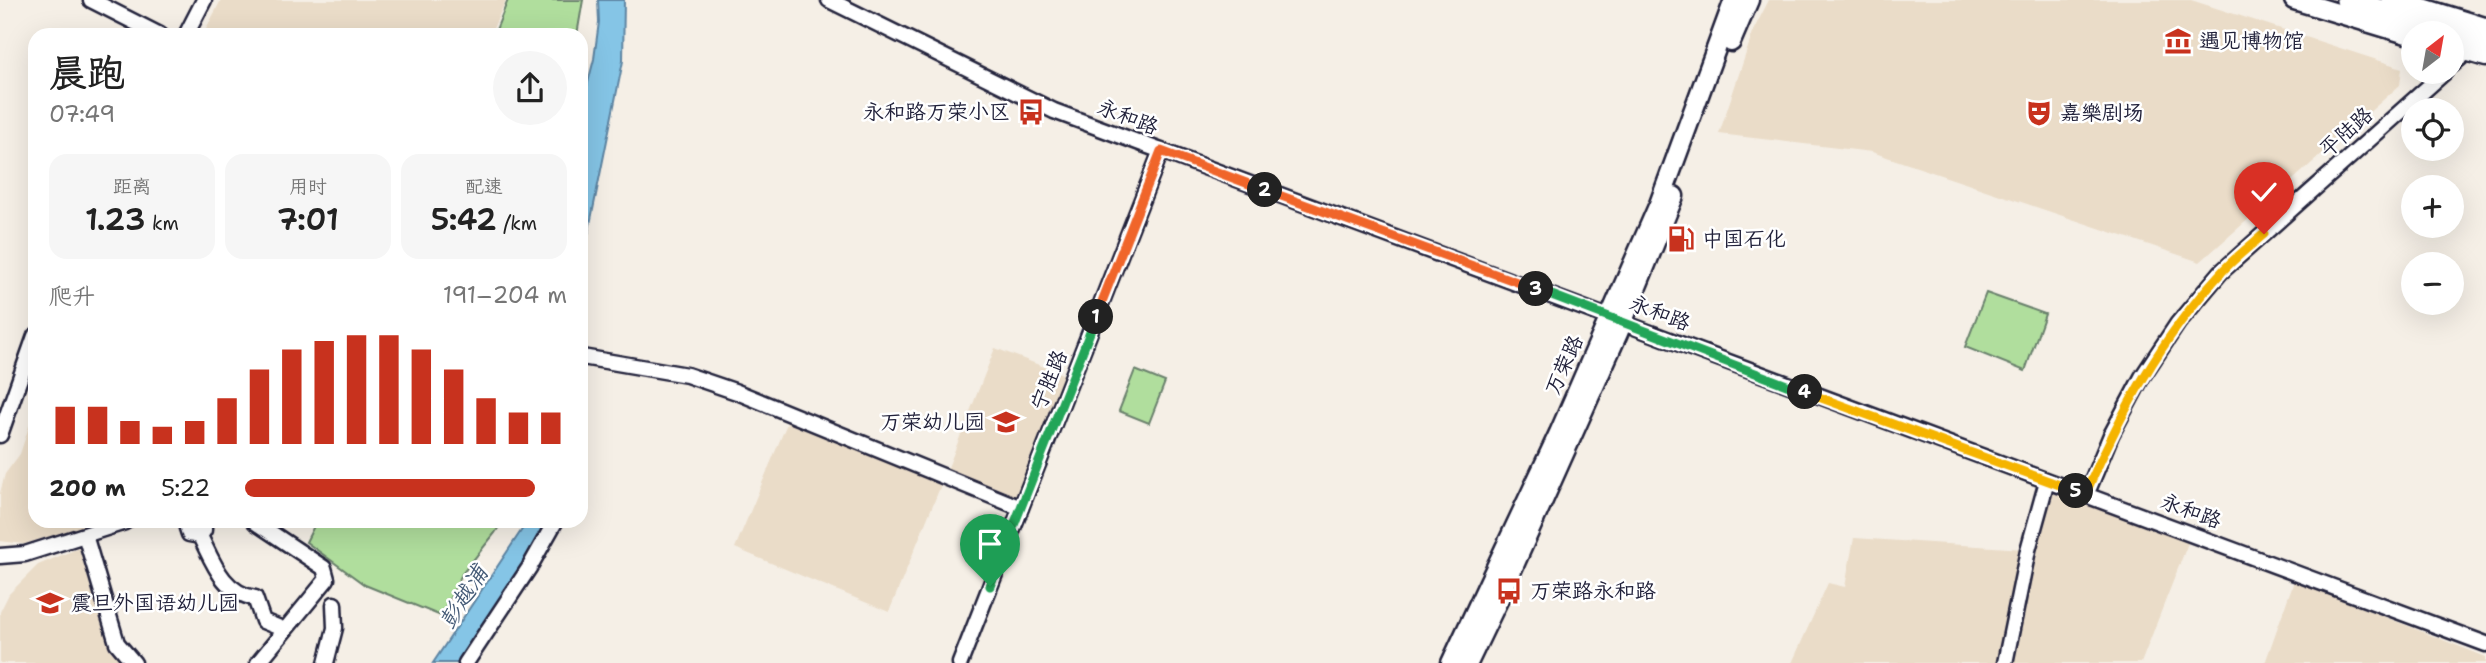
<!DOCTYPE html>
<html lang="zh">
<meta charset="utf-8">
<style>
:root{--surface:#fff;--page:#f6f6f6;--text:#222;--muted:#767676;--accent:#c8321e}
body{margin:0;font-family:"Shantell Sans","LXGW WenKai TC",sans-serif;background:var(--page);color:var(--text);height:100vh;display:flex;flex-direction:column;font-size:26px;white-space:nowrap}
*{box-sizing:border-box;margin:0}
p{font-size:23px;color:var(--muted)}
.icon{flex:none;width:38px;height:38px;fill:none;stroke:currentColor;stroke-width:2;stroke-linecap:round;stroke-linejoin:round}
.map{position:relative;flex:1;overflow:hidden}
.details{position:absolute;left:28px;top:28px;width:560px;height:500px;display:flex;flex-direction:column;background:var(--surface);border-radius:21px;box-shadow:0 7px 28px #0002}
.details>*{flex:none}
.needle{width:46px;rotate:31deg}
.tools{position:absolute;left:2401px;top:21px;display:grid;gap:14px}
.tools a{display:grid;place-items:center;width:63px;height:63px;border-radius:50%;background:var(--surface);box-shadow:0 7px 28px #0002;font-size:35px}
.pin{position:absolute;display:grid;place-items:center;width:60px;height:60px;color:#fff;margin:-72px -30px;border-radius:50% 50% 50% 0;rotate:-45deg;box-shadow:0 0 7px #0007}
.pin .icon{rotate:45deg}
.km{position:absolute;width:35px;height:35px;margin:-18px;border-radius:50%;background:#222;color:#fff;font-size:19px;line-height:35px;text-align:center}
.round{display:grid;place-items:center;flex:none;width:74px;height:74px;border-radius:37px;background:var(--page)}
.head{display:flex;align-items:center;justify-content:space-between;height:119px;padding:0 21px}
h1{font-size:38px;font-weight:600;line-height:52px}
.stats{display:grid;grid-template-columns:repeat(3,1fr);gap:10px;height:119px;padding:7px 21px}
.stats div{display:grid;align-content:center;border-radius:18px;background:var(--page);text-align:center}
.stats b{font-size:30px;font-weight:600}
.stats small{font-size:19px;font-weight:400}
.stats p{font-size:19px}
.chart{height:196px;padding:14px 21px}
.chart p{display:flex;justify-content:space-between}
.chart svg{width:100%;height:126px;margin-top:7px;stroke:var(--accent);stroke-width:6}
ul{padding:0 21px;list-style:none;font-size:23px}
li{display:grid;grid-template-columns:112px 84px 1fr;align-items:center;height:52px}
li i{height:18px;border-radius:9px;background:var(--accent)}
.map>svg:first-child{display:block}
</style>
<div class="map">
<svg width="2486" height="663" viewBox="0 0 2486 663">
<rect width="100%" height="100%" fill="#f5efe6"/>
<filter id="ink" filterUnits="userSpaceOnUse"><feTurbulence type="fractalNoise" baseFrequency=".0143" numOctaves="2"/><feDisplacementMap in="SourceGraphic" scale="14" xChannelSelector="R" yChannelSelector="G"/><feConvolveMatrix kernelMatrix="1 2 1 2 8 2 1 2 1" color-interpolation-filters="sRGB"/></filter>
<g filter="url(#ink)">
<path fill="#eadcc8" d="M221,0H506L490,35H203Z
M1769,0H2191L2402,68L2400,85L2200,262L1872,152L1719,134L1754,29Z
M995,348L1065,375L1016,497L947,470Z
M35,408V522H99L24,544L0,541V493L5,474L20,454Z
M788,421L941,485L889,612L735,548Z
M2042,483L2190,538L2141,663H1792L1828,583L1845,587L1854,538L2024,549Z
M79,548L110,650L122,663H0V612L9,594L38,565Z
M2294,581L2486,657V663H2265Z"/>
<path fill="#b0de9d" stroke="#69806c" stroke-width="2" d="M508,0H583L577,35H494Z
M1986,293L2045,314L2025,371L1965,347Z
M1135,370L1165,382L1149,423L1119,411Z
M316,522H502L495,533L462,574L441,616L365,585L306,542Z"/>
<path fill="#85c5e6" stroke="#5d84a2" stroke-width="2" d="M598,0H624L623,61L581,269V110L594,59L599,22Z
M527,522H551L464,663H433Z"/>
<g fill="none" stroke-linecap="round" stroke-linejoin="round">
<g stroke="#22223b" stroke-width="19">
<path id="minor" d="M91,0L160,35
M829,0L1054,111L2486,644
M186,35L204,0
M2452,65L2467,52
M582,357L687,375L737,392L1021,508
M0,435L35,336
M2086,495L2111,435L2142,377L2178,323L2221,272L2445,72
M188,522L187,528L189,534L200,536L204,530V522
M255,522L324,568L327,579L258,663
M85,535L117,643L134,663
M200,536C213,562 223,593 255,598L263,621L285,630
M0,556L25,554L125,522
M326,663L335,628L334,604
M466,663L529,568L555,522
M960,663L1161,151
M2005,663L2028,550L2047,481"/>
</g>
<g stroke="#22223b" stroke-width="23">
<path id="major" d="M2294,0L2413,36
M1731,42L1749,0
M2452,47L2486,57
M1451,663L1559,433L1659,204L1734,0
M1468,663L1503,590L1618,333L1674,196"/>
</g>
<g stroke="#22223b" stroke-width="26">
<path id="highway" d="M2347,0L2448,33
M2392,0L2486,29
M2452,35L2486,46"/>
</g>
<use href="#minor" stroke="#fff" stroke-width="14"/>
<use href="#major" stroke="#fff" stroke-width="18"/>
<use href="#highway" stroke="#fff" stroke-width="21"/>
</g>
</g>
<g fill="none" stroke-linecap="round" stroke-linejoin="round" filter="url(#ink)">
<g stroke="#fff" stroke-width="14">
<path id="split-1" d="M990,586L1096,317"/>
</g>
<g stroke="#fff" stroke-width="14">
<path id="split-2" d="M1096,317L1161,151L1265,190"/>
</g>
<g stroke="#fff" stroke-width="14">
<path id="split-3" d="M1265,190L1536,289"/>
</g>
<g stroke="#fff" stroke-width="14">
<path id="split-4" d="M1536,289L1805,392"/>
</g>
<g stroke="#fff" stroke-width="14">
<path id="split-5" d="M1805,392L2076,491"/>
</g>
<g stroke="#fff" stroke-width="14">
<path id="split-6" d="M2076,491L2085,495C2120,414 2160,339 2220,274C2233,259 2249,247 2264,234"/>
</g>
<use href="#split-1" stroke="#22a559" stroke-width="9"/>
<use href="#split-2" stroke="#f0652b" stroke-width="9"/>
<use href="#split-3" stroke="#f0652b" stroke-width="9"/>
<use href="#split-4" stroke="#22a559" stroke-width="9"/>
<use href="#split-5" stroke="#f5b400" stroke-width="9"/>
<use href="#split-6" stroke="#f5b400" stroke-width="9"/>
</g>
<defs>
<g id="museum-bare" transform="scale(2.1)"><path d="M0-6L6-3V-2H-6V-3ZM-5-1h2V3h-2ZM-1-1h2V3h-2ZM3-1h2V3H3ZM-6 4H6V6H-6Z" fill="#c8321e" stroke="#fff" stroke-width="2.5" paint-order="stroke"/></g>
<g id="bus-bare" transform="scale(2.1)"><path d="M-5-6H5V4H4V6H2V4H-2V6H-4V4H-5ZM-3.5-4V0h7V-4ZM-3.5 1.2v1.5H-2V1.2ZM2 1.2v1.5H3.5V1.2Z" fill="#c8321e" stroke="#fff" stroke-width="2.5" paint-order="stroke"/></g>
<g id="theatre-bare" transform="scale(2.1)"><path d="M-5-5.5Q0-4 5-5.5V0Q5 5 0 6Q-5 5-5 0ZM-3.3-2.5H-1v1.5H-3.3ZM1-2.5H3.3v1.5H1ZM-2.8 1Q0 5.5 2.8 1Z" fill="#c8321e" stroke="#fff" stroke-width="2.5" paint-order="stroke"/></g>
<g id="fuel-bare" transform="scale(2.1)"><path d="M-5.5-6h7V0h2V4h1.3V-2.5L3-4.5l.8-.8L6-3V5H2.5V1h-1V6h-7ZM-4.2-4.7v3.2H.2V-4.7Z" fill="#c8321e" stroke="#fff" stroke-width="2.5" paint-order="stroke"/></g>
<g id="school-bare" transform="scale(2.1)"><path d="M0-5L7-2L0 1L-7-2ZM-4 1L0 2.5L4 1V4Q0 6-4 4Z" fill="#c8321e" stroke="#fff" stroke-width="2.5" paint-order="stroke"/></g>
</defs>
<g fill-rule="evenodd">
<use href="#museum-bare" x="2178" y="41"/>
<use href="#bus-bare" x="1031" y="112"/>
<use href="#theatre-bare" x="2039" y="113"/>
<use href="#fuel-bare" x="1681" y="239"/>
<use href="#school-bare" x="1006" y="422"/>
<use href="#bus-bare" x="1509" y="591"/>
<use href="#school-bare" x="50" y="603"/>
</g>
<g text-anchor="middle" dominant-baseline="central" stroke-width="5" stroke-linejoin="round" paint-order="stroke">
<g font-size="21" fill="#22223b" stroke="#fff" text-anchor="start">
<text x="2199" y="41">遇见博物馆</text>
<text x="1010" y="112" text-anchor="end">永和路万荣小区</text>
<text x="2060" y="113">嘉樂剧场</text>
<text x="1702" y="239">中国石化</text>
<text x="985" y="422" text-anchor="end">万荣幼儿园</text>
<text x="1530" y="591">万荣路永和路</text>
<text x="71" y="603">震旦外国语幼儿园</text>
</g>
<g font-size="21" fill="#22223b" stroke="#fff">
<text transform="translate(1128 117) rotate(21)">永和路</text>
<text transform="translate(2346 132) rotate(-42)">平陆路</text>
<text transform="translate(1660 313) rotate(21)">永和路</text>
<text transform="translate(1564 365) rotate(-66)">万荣路</text>
<text transform="translate(1049 380) rotate(-68)">宁胜路</text>
<text transform="translate(2191 511) rotate(20)">永和路</text>
</g>
<g font-size="23" font-style="italic" fill="#455b77" stroke="#fff">
<text transform="translate(463 597) rotate(-58)">彭越浦</text>
</g>
</g>
</svg>
<div class="tools">
<a><svg class="needle" viewBox="-14 -14 28 28"><path d="M0-13l5 13h-10z" fill="#e53935"/><path d="M0 13l5-13h-10z" fill="#767676"/></svg></a>
<a><svg class="icon" aria-label="locate" viewBox="0 0 24 24"><circle cx="12" cy="12" r="6"/><path d="M12 2v4M12 18v4M2 12h4M18 12h4"/></svg></a>
<a>+</a>
<a>−</a>
</div>
<div class="pin" style="left:990px;top:586px;background:#1e9e55"><svg class="icon" aria-label="arrive" viewBox="0 0 24 24"><path d="M6 21V4h12l-3 4 3 4H6"/></svg></div>
<div class="pin" style="left:2264px;top:234px;background:#d93025"><svg class="icon" aria-label="check" viewBox="0 0 24 24"><path d="M5 12l5 5 9-10"/></svg></div>
<b class="km" style="left:1096px;top:317px">1</b>
<b class="km" style="left:1265px;top:190px">2</b>
<b class="km" style="left:1536px;top:289px">3</b>
<b class="km" style="left:1805px;top:392px">4</b>
<b class="km" style="left:2076px;top:491px">5</b>
<section class="details">
<div class="head"><div><h1>晨跑</h1><p>07:49</p></div><a class="round"><svg class="icon" aria-label="share" viewBox="0 0 24 24"><path d="M12 15V3M7 8l5-5 5 5M5 13v7h14v-7"/></svg></a></div>
<div class="stats">
<div><p>距离</p><b>1.23<small> km</small></b></div>
<div><p>用时</p><b>7:01</b></div>
<div><p>配速</p><b>5:42<small> /km</small></b></div>
</div>
<div class="chart"><p><span>爬升</span>191–204 m</p>
<svg viewBox="0 0 160 44" preserveAspectRatio="none"><path d="M5 44V31M15 44V31M25 44V36M35 44V38M45 44V36M55 44V28M65 44V18M75 44V11M85 44V8M95 44V6M105 44V6M115 44V11M125 44V18M135 44V28M145 44V33M155 44V33"/></svg>
</div>
<ul>
<li><b>200 m</b>5:22<i style="width:90%"></i></li>
</ul>
</section>
</div>
